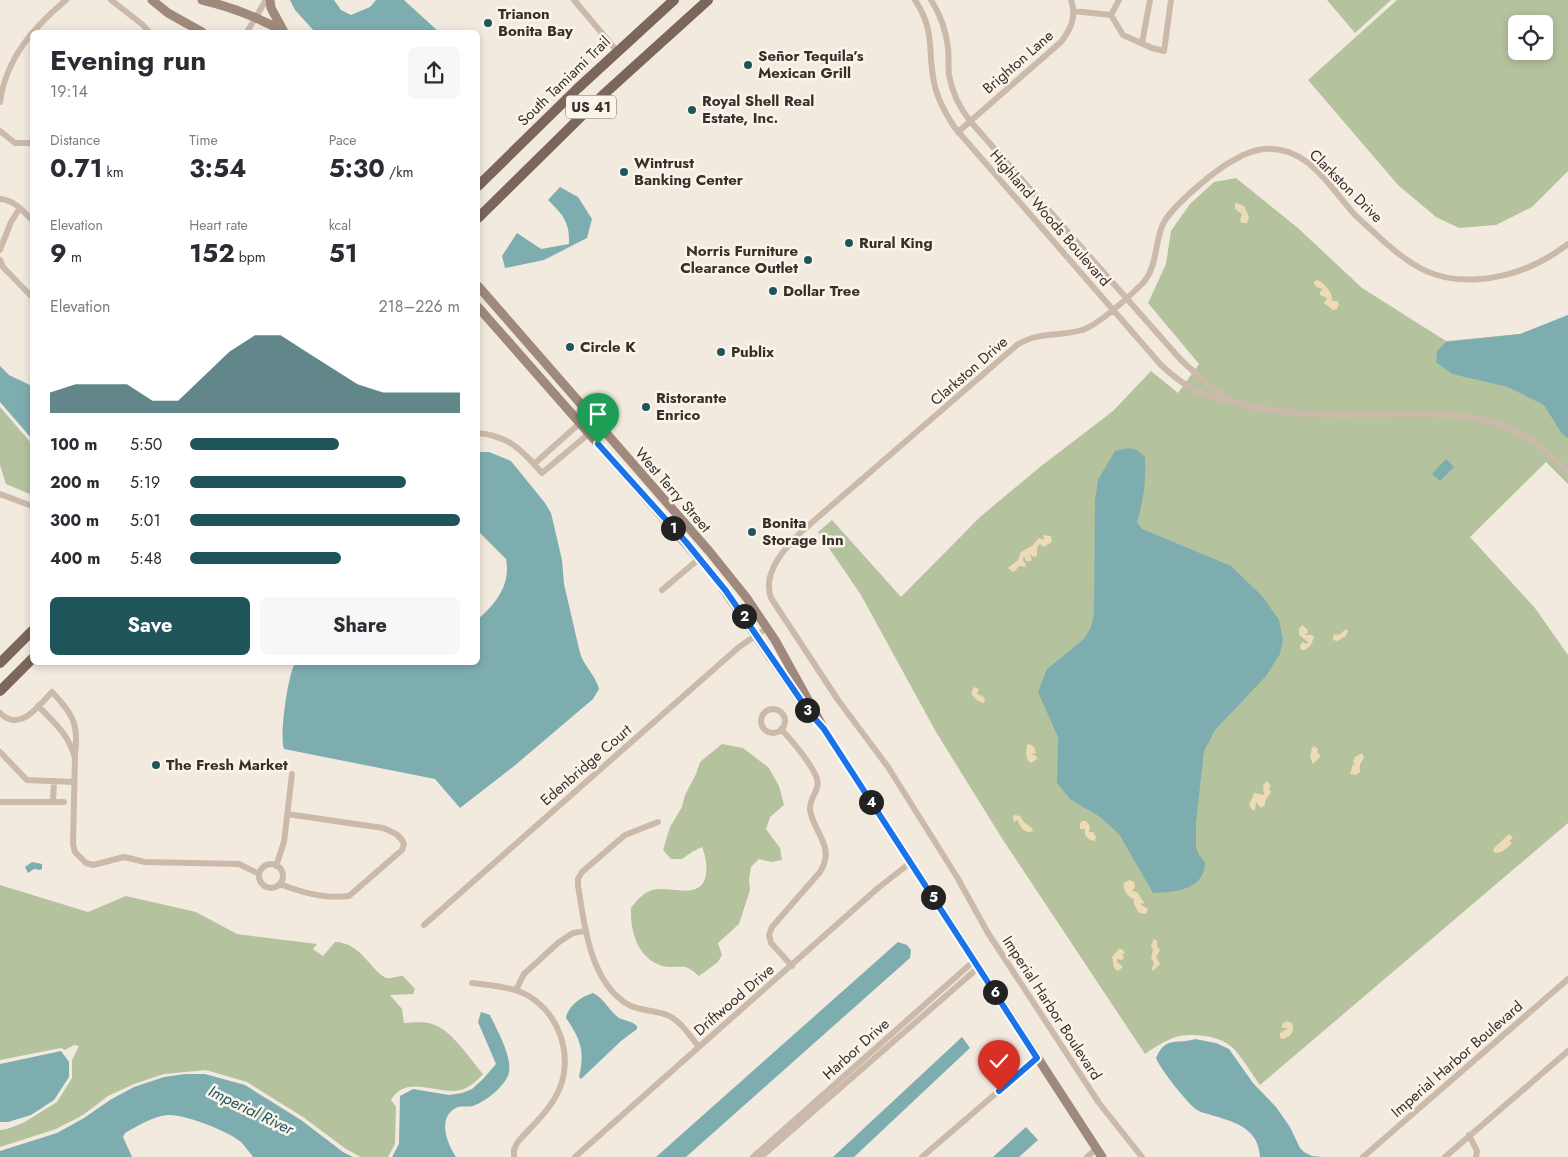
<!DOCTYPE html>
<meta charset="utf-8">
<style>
:root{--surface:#fff;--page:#f7f7f7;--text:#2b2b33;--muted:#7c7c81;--accent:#1f555a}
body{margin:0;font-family:Jost,sans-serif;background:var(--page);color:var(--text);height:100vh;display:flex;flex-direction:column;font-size:19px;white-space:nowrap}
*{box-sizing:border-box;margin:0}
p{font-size:16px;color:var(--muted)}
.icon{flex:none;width:28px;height:28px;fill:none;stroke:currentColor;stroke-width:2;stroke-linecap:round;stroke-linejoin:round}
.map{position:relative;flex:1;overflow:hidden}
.details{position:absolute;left:30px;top:30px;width:450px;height:635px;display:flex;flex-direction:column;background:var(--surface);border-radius:8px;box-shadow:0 2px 8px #0003}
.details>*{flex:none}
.buttons{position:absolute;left:1508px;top:15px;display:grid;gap:10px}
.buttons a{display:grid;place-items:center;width:45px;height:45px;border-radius:8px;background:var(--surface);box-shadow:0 2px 8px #0003;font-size:25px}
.pin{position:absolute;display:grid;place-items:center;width:42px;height:42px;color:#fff;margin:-51px -21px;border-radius:50% 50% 50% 0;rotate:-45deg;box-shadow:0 0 5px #0007}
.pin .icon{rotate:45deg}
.km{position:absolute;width:25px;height:25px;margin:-12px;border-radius:50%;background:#222;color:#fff;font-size:14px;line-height:25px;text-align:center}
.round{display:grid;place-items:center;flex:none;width:52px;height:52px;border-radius:8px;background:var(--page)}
.head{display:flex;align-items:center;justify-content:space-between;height:85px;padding:0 20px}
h1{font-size:28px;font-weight:700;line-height:38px}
.figures{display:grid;grid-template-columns:repeat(3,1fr);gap:8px;height:85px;padding:5px 20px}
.figures div{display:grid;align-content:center}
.figures b{font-size:25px;font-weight:700}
.figures small{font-size:14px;font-weight:400}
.figures p{font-size:14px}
.chart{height:140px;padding:10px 20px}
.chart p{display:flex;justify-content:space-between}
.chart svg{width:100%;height:90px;margin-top:5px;fill:var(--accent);opacity:.7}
.action{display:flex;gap:10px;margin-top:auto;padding:10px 20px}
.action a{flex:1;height:58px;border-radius:8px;background:var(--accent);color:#fff;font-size:20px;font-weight:700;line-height:58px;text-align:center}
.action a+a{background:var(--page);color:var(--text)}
ul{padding:0 20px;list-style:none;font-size:16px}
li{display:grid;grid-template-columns:80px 60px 1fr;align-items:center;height:38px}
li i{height:12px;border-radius:6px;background:var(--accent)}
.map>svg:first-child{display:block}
</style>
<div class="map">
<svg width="1568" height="1157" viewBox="0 0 1568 1157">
<rect width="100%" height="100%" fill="#f3eadf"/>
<path fill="#b5c29e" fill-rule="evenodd" d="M1327,0H1391L1355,33Z
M1397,0H1568V171L1532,207L1496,225L1459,228L1436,217L1398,185L1308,80ZM1516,24H1544V51H1516Z
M1236,178L1298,228L1362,288L1446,341L1520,334L1568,315V484L1546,462L1470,537L1535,608L1568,655V823L1260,1085C1251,1073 1243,1058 1232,1047C1220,1036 1195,1033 1180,1036C1167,1039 1155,1047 1145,1054L1003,840L936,732L861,595L818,532L832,520L901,597L980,517L1040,467L1113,411L1151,371L1178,393L1199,364L1148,303L1166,264L1171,231L1190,204L1214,182Z
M0,407L32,444V495L6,484L0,465Z
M722,744L743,748L769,768L779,786L784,805L770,817L766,829L780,848L782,860L771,862L759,859L751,867L749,879L750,890L739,924L718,943L722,955L718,962L699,976C695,973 690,968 685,967C678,966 670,968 662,966C637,958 630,930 631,908C636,901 643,893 652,890C669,885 702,902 706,874C707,864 706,857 702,847L692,852L682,859H671L663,850L670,827L682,807L685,795L696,774L700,762Z
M0,885L88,912L126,896L196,912L237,934L317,944L313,949L323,956L335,942C362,942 373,975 387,978C392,979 398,976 403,976L415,989L413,994L390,995L402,1009L404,1023C413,1023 422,1021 432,1024C451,1029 470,1059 483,1074C478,1080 469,1088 461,1090C438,1096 407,1073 391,1100L396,1107L395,1144L388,1157H361L346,1149L303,1117L247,1082L206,1070L164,1074L134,1084L108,1096L83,1115L56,1129L0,1147V1130L7,1129L23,1123L57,1102L72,1078V1060L79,1046L74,1045L65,1050L61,1048L0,1060Z"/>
<path fill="#eddbb6" d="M1237,203L1244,206L1249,217L1247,223H1242L1240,220L1242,214L1235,209V204Z
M1317,280C1324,283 1333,292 1332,301H1337L1339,304L1337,309L1333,310L1324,303L1327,298L1320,295V292L1323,289L1318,288L1314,284V282Z
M1043,535L1051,536L1052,542L1044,547L1040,544L1037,548V556L1034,557L1030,554L1032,560L1030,561H1026L1024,556L1023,560L1026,565L1025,567L1019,566L1015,571L1013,572L1008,568L1018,560L1021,552L1032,546L1039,538L1044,540Z
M1302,625L1307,629L1308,633L1304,635H1312L1314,637L1311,645L1305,650H1301L1300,645L1303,642L1307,644L1308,642L1299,635V629Z
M1346,629L1348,631L1346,636L1337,641L1333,640L1334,634L1339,635Z
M974,687L979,689L977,694L983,696L985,701L984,703C978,702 974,698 971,693Z
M1029,744L1034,747L1036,753L1031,754L1036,756L1037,759L1031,763L1028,761L1026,754L1027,745Z
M1314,746L1318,749L1317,753L1320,754V757L1313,764L1310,757L1312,748Z
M1362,753L1364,758L1360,764V772L1356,775L1350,774L1353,764L1356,765L1353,761L1355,757Z
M1267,781L1271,786L1269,789L1271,792L1265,801V805L1261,808L1256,802L1255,810H1252L1249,804L1253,797L1254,793L1264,795L1263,785Z
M1014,815L1020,816L1024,822L1032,828L1033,831C1026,835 1019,827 1018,820L1014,822L1013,818Z
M1082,821H1086L1090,826L1089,832H1093L1096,837L1095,841L1090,840L1085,835V829H1080V824Z
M1509,834L1513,838L1509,841L1512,843C1508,848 1501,853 1495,853L1493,850L1495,847Z
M1129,880L1134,882L1135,887L1132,891L1137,892L1145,904L1141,903V905L1148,909L1146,914L1139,913L1134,904V899C1128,897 1122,890 1124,883Z
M1154,939L1157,941V946L1160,950L1156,957L1160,964L1153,971L1152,968L1154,963L1151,958L1153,950L1151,945Z
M1119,949H1122L1125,953L1122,955L1124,957L1122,960L1117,959V962L1123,967L1118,971L1114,968L1112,957Z
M1286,1021L1292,1023C1295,1031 1291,1037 1283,1039L1280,1038V1033L1288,1028H1282V1024Z"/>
<path fill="#7eadb0" d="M290,0H334L341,10L351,15L370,7L376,0H404L439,32H315L295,10Z
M560,187L578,197L592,219L587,238L544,260L505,268L502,256L517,233L541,249L569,244C570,222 563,215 548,200Z
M1568,315V438L1562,434L1544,405L1508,387L1452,374L1436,362L1437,351L1446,342L1520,334Z
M0,366L9,375L32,386V439L0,402Z
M1128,448L1137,450L1145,457C1146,479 1144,500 1137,522L1142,529L1231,566L1262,596L1279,620L1283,639L1280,654L1266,676L1215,730L1204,751L1196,823V847L1199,855L1205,862C1205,890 1175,892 1153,893L1119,834L1100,817L1070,799L1057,783L1058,737L1038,692L1047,669L1084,639L1091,627L1094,614L1095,500L1098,480L1115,451Z
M478,452H489L511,461L545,503L551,513L562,560L564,584L580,653C584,666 596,676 599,689L593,699L513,767L460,808L435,779L284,749C279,736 288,675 295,663L478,662V619C496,604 511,584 506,559L478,531Z
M1446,459L1454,467L1440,481L1432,474Z
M32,862L42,864V869L40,870L34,869L28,873L25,867Z
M898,942L907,945L911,950L910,958L686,1157H656Z
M593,993C604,998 609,1011 619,1018C625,1021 632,1021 637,1026V1029L621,1041L581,1079L579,1077C585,1051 581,1040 566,1018C568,1006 582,996 593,993Z
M481,1012L490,1015C497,1030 512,1056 509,1072C507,1085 485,1102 473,1106C468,1107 462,1106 458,1107C436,1116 447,1144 456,1157H392L399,1144L400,1096L413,1089L449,1095L462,1093L472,1089L483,1079L496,1064L478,1022Z
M962,1037L970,1048L854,1157H833Z
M1195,1039L1216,1043L1229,1049L1253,1083L1276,1107L1290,1127L1300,1148L1304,1152L1312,1156L1323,1157H1260C1258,1126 1233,1122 1208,1114C1204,1113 1200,1112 1197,1110C1188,1104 1160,1069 1156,1058C1166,1035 1177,1045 1195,1039Z
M61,1051L69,1062V1077L54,1100L31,1115L8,1122H0V1064Z
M185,1074H205L245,1085L301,1120L343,1152L353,1157H253C249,1152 245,1146 241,1142C228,1131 184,1114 168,1115C154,1116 137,1126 125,1133L123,1137L132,1157H0V1151L57,1133L84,1118L110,1100L134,1087L164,1077Z
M1026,1127L1038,1140L1019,1157H993Z"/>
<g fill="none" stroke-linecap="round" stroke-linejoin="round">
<path stroke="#cbbaaa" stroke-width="6" d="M111,0L143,25L149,32
M574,0L617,51
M915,0C936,32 927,49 934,82C937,99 945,113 955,128L1161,365C1175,378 1190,390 1208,396C1217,398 1226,400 1234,402C1293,420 1358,413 1418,414C1447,414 1474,415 1501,425C1527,434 1550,452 1568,472
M931,0C940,14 946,31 948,48C949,57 948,66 949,75C952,92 959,107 970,121L1181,360L1205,382L1231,400
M1073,11L1111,15
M1111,15L1123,35L1152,48L1164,51L1171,0
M1111,15L1119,0
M247,32L266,0
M1142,43L1150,0
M0,102C6,58 34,27 66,0
M0,131L15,143H32
M958,132L1061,42C1071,29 1077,16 1071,0
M0,199C13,199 24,212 32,220
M0,250L11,222L20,208
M0,260L3,267L32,297
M478,433C509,436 522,450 542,473L599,425
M534,464L589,415
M0,494L32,506
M662,590L700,558
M38,706C54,722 69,735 75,758L73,844L75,852L86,863L93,865L124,857L145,862L239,864L259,874
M761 721a12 12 0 1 1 24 0a12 12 0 1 1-24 0Z
M0,713C20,733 38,706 52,692C73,714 79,724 75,755
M781,729C794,743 808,759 816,776C822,789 809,797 810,810C814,834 836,846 820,872L772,927L769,935L771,943L792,966
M0,752L27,780L74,782
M0,802H64
M53,802L54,781
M658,822L625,835L582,872L578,879V885C584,924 590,983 629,1005C641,1011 654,1010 667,1015C680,1020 690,1036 699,1047
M259 876a12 12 0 1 1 24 0a12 12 0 1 1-24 0Z
M276,866L284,842L292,774
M280,884C300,892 327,899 349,896L402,850L404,844C400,834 392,832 383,828L287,814
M424,925L739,647L767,628
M472,983C487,985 504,986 518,991C559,1006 577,1059 556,1096C547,1114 529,1128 517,1143L514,1150V1157
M516,990L524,974L559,942L573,933L585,931
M1469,1135L1477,1151L1476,1157
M575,1157L878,888L910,863
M753,1157L975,960
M761,1157L979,967
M922,1157L1037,1058
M1087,1157L1096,1149
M1142,1157L1099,1103L988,933L957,877L888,767L838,700L771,598C762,573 784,549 801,532L1017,345C1039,331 1059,337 1082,330C1097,326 1130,296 1142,284C1158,267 1154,244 1163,224C1172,206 1217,168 1236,159C1244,154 1255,150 1264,149C1308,145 1330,188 1355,215C1363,223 1372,230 1380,238C1412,267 1436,283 1481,279C1514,276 1542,264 1568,244
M1363,1157L1568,979
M1445,1157L1568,1051"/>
<path stroke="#9f897c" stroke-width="9" d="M152,0L168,13L202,32
M202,0C232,7 258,17 284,32
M270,0L271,8L283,30
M478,286L709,551L746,597L775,640L824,729L1102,1157
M478,307L715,577L810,714"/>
<path stroke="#7a665b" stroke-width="10" d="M478,186L577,89L674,0
M478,218L603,95L708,0
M0,663L32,631
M0,691L32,659"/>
</g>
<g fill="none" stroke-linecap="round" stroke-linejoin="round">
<g stroke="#fff" stroke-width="10">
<path id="route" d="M598,444L686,542L726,591L809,712L824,729L1037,1058L999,1091"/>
</g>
<use href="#route" stroke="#1a73e8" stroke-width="6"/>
</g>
<g fill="#1f555a" stroke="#faf4eb" stroke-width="2">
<circle cx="488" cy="23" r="5"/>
<circle cx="748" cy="65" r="5"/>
<circle cx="692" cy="110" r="5"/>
<circle cx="624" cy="172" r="5"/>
<circle cx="849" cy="243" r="5"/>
<circle cx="808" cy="260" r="5"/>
<circle cx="773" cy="291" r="5"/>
<circle cx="570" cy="347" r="5"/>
<circle cx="721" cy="352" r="5"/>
<circle cx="646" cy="407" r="5"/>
<circle cx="752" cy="532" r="5"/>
<circle cx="156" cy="765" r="5"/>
</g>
<g text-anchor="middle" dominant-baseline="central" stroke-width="5" stroke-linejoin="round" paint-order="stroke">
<rect fill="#faf4eb" stroke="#736a64" stroke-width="1" x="566" y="95.5" width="50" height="23" rx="4"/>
<g font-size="14" font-weight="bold" fill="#392f2a">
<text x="591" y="107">US 41</text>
</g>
<g font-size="15" font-weight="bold" fill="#392f2a" stroke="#faf4eb" text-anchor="start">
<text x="498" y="14">Trianon<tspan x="498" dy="17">Bonita Bay</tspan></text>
<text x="758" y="56">Señor Tequila’s<tspan x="758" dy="17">Mexican Grill</tspan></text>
<text x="702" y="101">Royal Shell Real<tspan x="702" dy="17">Estate, Inc.</tspan></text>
<text x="634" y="163">Wintrust<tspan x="634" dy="17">Banking Center</tspan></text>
<text x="859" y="243">Rural King</text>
<text x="798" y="251" text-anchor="end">Norris Furniture<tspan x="798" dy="17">Clearance Outlet</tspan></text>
<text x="783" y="291">Dollar Tree</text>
<text x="580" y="347">Circle K</text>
<text x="731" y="352">Publix</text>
<text x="656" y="398">Ristorante<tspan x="656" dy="17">Enrico</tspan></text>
<text x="762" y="523">Bonita<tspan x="762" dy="17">Storage Inn</tspan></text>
<text x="166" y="765">The Fresh Market</text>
</g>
<g font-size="15" fill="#392f2a" stroke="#faf4eb">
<text transform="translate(1018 62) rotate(-41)">Brighton Lane</text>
<text transform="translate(564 81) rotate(-44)">South Tamiami Trail</text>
<text transform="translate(1346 186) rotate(45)">Clarkston Drive</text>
<text transform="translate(1050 218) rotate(49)">Highland Woods Boulevard</text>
<text transform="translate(969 371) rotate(-41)">Clarkston Drive</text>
<text transform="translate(673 490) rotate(49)">West Terry Street</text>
<text transform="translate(586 765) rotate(-41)">Edenbridge Court</text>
<text transform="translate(734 1000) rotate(-41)">Driftwood Drive</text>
<text transform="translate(1052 1008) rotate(57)">Imperial Harbor Boulevard</text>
<text transform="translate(856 1049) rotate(-42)">Harbor Drive</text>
<text transform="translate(1457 1059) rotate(-41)">Imperial Harbor Boulevard</text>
</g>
<g font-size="16" font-style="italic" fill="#1f555a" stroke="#faf4eb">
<text transform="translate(251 1110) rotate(26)">Imperial River</text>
</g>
</g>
</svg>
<div class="buttons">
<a><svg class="icon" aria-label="locate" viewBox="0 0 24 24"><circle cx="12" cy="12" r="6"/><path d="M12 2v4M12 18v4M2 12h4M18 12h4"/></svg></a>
</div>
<div class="pin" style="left:598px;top:444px;background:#1e9e55"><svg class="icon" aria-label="arrive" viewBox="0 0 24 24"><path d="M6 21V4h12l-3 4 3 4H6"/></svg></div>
<div class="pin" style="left:999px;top:1091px;background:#d93025"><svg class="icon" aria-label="check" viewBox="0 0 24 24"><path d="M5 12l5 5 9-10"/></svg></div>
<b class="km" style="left:673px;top:528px">1</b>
<b class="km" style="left:744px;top:616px">2</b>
<b class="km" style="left:807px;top:710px">3</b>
<b class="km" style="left:871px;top:802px">4</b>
<b class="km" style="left:933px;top:897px">5</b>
<b class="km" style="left:995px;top:992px">6</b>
<section class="details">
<div class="head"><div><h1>Evening run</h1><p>19:14</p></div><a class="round"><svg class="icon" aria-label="share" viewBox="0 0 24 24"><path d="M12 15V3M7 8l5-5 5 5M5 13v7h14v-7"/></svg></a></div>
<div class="figures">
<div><p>Distance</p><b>0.71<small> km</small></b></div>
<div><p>Time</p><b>3:54</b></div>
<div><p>Pace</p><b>5:30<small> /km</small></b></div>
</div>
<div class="figures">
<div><p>Elevation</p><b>9<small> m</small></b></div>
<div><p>Heart rate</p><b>152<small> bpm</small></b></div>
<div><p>kcal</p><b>51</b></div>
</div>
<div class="chart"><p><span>Elevation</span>218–226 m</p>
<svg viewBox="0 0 160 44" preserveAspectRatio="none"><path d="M0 44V34L10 30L20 30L30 30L40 38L50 38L60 26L70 14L80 6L90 6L100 14L110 22L120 30L130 34L140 34L150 34L160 34V44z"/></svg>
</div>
<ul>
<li><b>100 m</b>5:50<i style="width:55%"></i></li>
<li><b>200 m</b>5:19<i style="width:80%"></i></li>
<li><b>300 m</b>5:01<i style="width:100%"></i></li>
<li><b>400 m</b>5:48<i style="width:56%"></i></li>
</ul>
<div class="action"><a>Save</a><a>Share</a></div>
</section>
</div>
